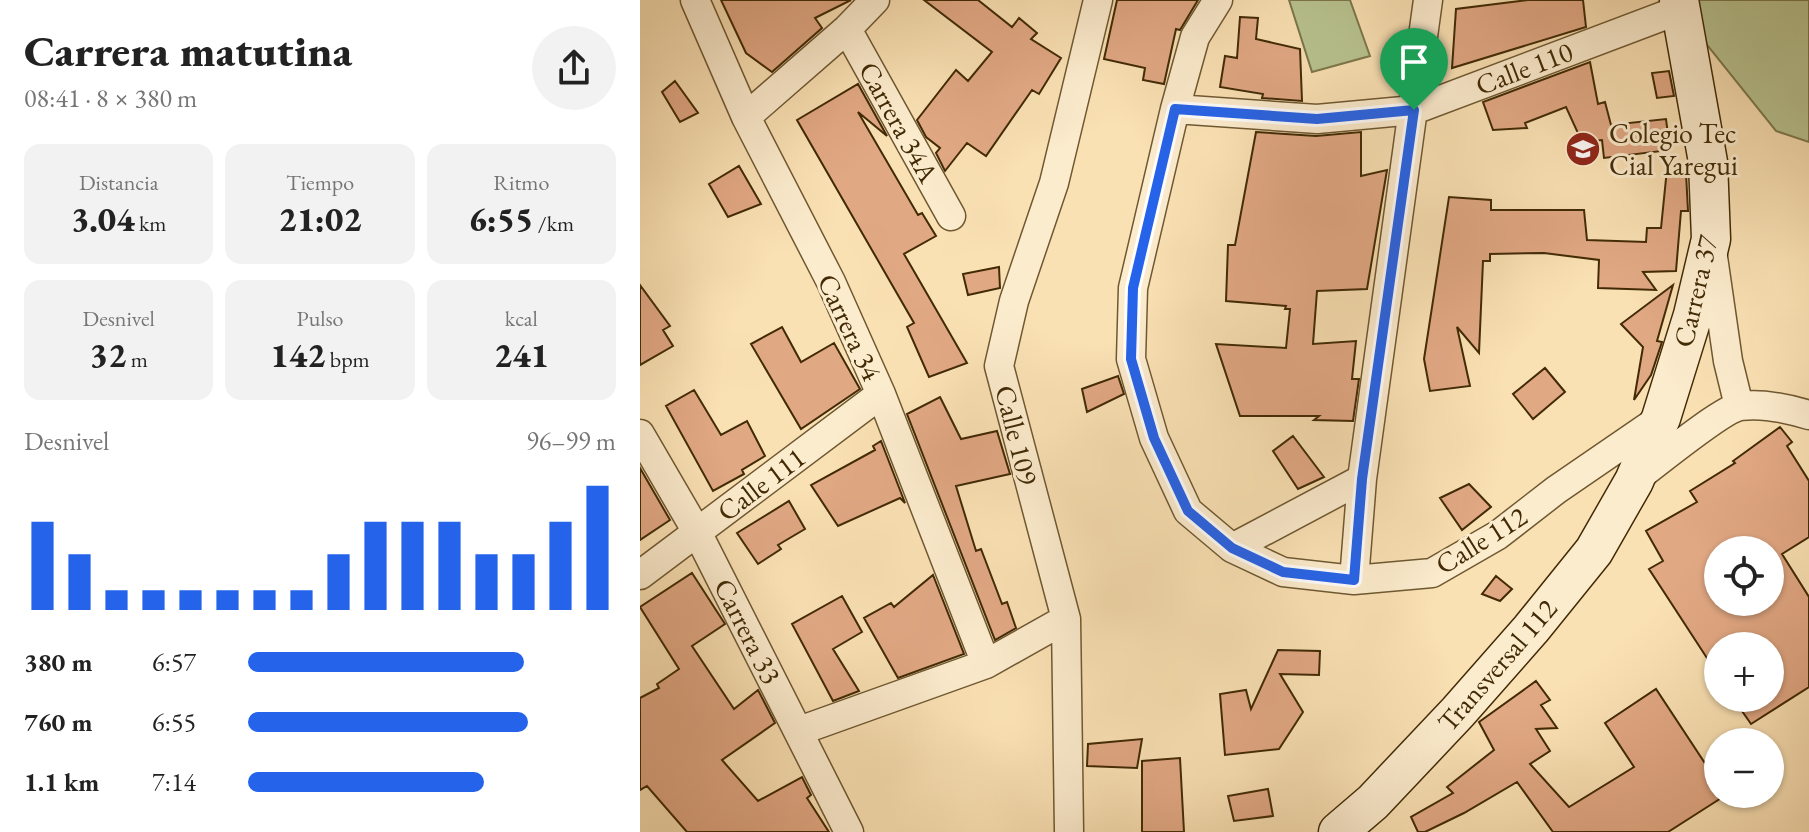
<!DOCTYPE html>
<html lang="es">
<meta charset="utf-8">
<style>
:root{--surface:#fff;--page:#f2f2f2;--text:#222;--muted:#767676;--accent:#2563eb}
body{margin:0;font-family:"EB Garamond",serif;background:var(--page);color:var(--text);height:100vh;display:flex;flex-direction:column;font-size:30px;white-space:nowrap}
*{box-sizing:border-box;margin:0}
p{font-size:26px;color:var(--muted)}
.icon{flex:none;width:44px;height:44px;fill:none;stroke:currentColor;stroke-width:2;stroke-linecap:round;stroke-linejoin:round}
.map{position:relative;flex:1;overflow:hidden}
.panel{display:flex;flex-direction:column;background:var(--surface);width:640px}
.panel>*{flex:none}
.buttons{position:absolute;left:1064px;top:536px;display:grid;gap:16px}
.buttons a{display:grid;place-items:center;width:80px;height:80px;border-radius:50%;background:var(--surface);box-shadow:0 2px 6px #0004;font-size:40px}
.pin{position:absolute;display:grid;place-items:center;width:68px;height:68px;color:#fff;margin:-82px -34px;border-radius:50% 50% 50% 0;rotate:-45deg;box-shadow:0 0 8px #0007}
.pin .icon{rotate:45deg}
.round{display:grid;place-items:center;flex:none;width:84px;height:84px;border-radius:42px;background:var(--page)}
.head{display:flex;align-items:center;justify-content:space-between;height:136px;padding:0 24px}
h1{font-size:44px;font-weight:800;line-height:60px}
.metrics{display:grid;grid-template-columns:repeat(3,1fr);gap:12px;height:136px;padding:8px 24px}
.metrics div{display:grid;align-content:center;border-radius:16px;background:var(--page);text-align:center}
.metrics b{font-size:34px;font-weight:800}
.metrics small{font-size:22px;font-weight:400}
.metrics p{font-size:22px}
.chart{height:224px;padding:16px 24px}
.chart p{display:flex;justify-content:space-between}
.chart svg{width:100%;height:144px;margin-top:8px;stroke:var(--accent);stroke-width:6}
ul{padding:0 24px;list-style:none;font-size:26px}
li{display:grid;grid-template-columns:128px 96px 1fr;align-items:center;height:60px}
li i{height:20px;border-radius:10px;background:var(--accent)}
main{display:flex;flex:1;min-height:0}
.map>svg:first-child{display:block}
</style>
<main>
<section class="panel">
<div class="head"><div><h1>Carrera matutina</h1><p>08:41 · 8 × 380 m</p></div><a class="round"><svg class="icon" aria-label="share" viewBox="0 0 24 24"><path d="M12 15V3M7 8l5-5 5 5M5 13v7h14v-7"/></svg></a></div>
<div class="metrics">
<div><p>Distancia</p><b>3.04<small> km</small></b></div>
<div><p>Tiempo</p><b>21:02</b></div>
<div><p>Ritmo</p><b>6:55<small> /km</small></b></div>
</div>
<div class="metrics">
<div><p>Desnivel</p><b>32<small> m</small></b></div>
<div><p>Pulso</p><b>142<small> bpm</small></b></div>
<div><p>kcal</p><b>241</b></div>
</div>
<div class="chart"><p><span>Desnivel</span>96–99 m</p>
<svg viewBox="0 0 160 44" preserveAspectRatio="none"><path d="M5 44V17M15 44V27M25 44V38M35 44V38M45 44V38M55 44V38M65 44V38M75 44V38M85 44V27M95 44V17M105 44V17M115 44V17M125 44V27M135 44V27M145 44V17M155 44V6"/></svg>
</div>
<ul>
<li><b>380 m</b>6:57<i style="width:75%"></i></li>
<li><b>760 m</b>6:55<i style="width:76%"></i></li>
<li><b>1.1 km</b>7:14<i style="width:64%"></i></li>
</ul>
</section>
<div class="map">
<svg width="1169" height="832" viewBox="0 0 1169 832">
<rect width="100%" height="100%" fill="#fae1b4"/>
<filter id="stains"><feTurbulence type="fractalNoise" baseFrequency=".0025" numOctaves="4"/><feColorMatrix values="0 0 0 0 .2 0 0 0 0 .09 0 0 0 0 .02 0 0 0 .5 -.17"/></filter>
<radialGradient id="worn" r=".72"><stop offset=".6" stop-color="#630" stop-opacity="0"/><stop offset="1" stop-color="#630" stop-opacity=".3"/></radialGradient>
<path fill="#b8c491" stroke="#7c774b" stroke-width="2" d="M649,0H710L730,56L672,72Z
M1039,0H1169V142L1136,131L1039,10Z"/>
<path fill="#e1a884" stroke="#412a05" stroke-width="2" fill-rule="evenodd" d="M81,0H211L175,18L182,28L132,72L106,53Z
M284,0H338L372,27L379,18L397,33L391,39L421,58L399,94L392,90L346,156L327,143L305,171L296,153L300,148L286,137L277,120L316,70L328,81L352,52Z
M477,0H558L540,30L536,29L524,84L503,80L505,68L464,59Z
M888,0H943L946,27L812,68L816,9Z
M600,17L618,18L616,39L660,49L662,101L622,98L623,94L580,87L585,56L597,58Z
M950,62L958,104L965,102L971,125L1026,119L1030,150L964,158L962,140L942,142L926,107L885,123L887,128L853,130L843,102Z
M1029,71L1034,96L1017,98L1012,73Z
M35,81L58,113L40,122L22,92Z
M218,84L247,136L218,112L278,215L282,213L296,236L264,254L327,363L289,377L267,327L274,323L157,120Z
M616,132L676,136L721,132V176L747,170L727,289L677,291L673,344L716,341L712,379H719L713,421L674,420L679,416H600L576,344L646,348L650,309H645L646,306L586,301L588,245H595Z
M99,166L121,204L88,217L69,184Z
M1027,169L1046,173L1048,211H1041L1036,271L1003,272L1016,290L958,288L959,260L904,253L850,254V261H843L839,353L817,327L830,386L790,391L784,359L809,197L851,200V210H944L947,240L1006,242L1007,228H1021Z
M359,267L360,288L328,295L323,274Z
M0,285L30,326L23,330L33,346L0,365Z
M1033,285L1017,341L1022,342L1011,375L994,400L1003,347L981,324Z
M142,327L161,362L194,343L220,389L161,429L111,344Z
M905,368L925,392L893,419L873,394Z
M478,376L484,394L447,412L442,389Z
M54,390L81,435L107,421L125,456L102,470L104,474L73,491L26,406Z
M300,397L321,439L357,431L370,474L316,486L336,551L341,549L362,604L367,602L376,628L355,640L267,414Z
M1140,427L1152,442L1147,446L1169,481V537L1142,554L1169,597V687L1111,724L1093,698H1130V646H1078V675L1009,569L1023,561L1006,531L1057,502L1050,491L1095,463L1093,461ZM1078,550H1130V602H1078Z
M653,436L684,477L658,489L633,451Z
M241,441L265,503L260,498L198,526L171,485L235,450L233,446Z
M0,468L30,520L0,540Z
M829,484L851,507L822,530L800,498Z
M149,501L165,529L138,545L141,549L118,564L97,533Z
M52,573L85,624L52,646L94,709L118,690L135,723L82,760L118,801L162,777L171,795L167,798L189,832H47L7,786L0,790V698L19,688L17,684L39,669L0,607Z
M293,575L324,654L258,678L224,618L251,603L254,607Z
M856,576L872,589L860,601L842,594Z
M202,596L222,632L193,649L219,691L193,701L152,624Z
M638,650L680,651L679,675L640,674L663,712L639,749L585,755L580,694L606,690L611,709Z
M896,681L910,700L901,705L917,728L896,729L910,751L890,764L929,807L994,767L965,723L1016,689L1078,783V794L1086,795L1028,832H913L877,782L824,813L785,832H778L771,817L813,793L807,787L854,750L839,722Z
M502,739L497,768L447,766L448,744Z
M540,758L544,832H502V761Z
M628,789L633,816L594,821L588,796Z"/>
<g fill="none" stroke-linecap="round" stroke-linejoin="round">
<g stroke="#6f5831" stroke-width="31">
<path id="street" d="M55,0L106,117L191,282L241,394L346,664
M578,0L555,37L535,109L493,288L491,359L514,438L548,511L592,548L643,572L714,580L792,573L858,535L916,490L1021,418
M207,29L311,216
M535,109L677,119L774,110L1039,10
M106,117L207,29L235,0
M1073,257L1088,361L1099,406
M0,434L57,532L209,832
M994,480C1013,466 1083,408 1101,406C1122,403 1149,409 1169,415
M592,548L722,479
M0,575L241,394
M714,580L722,479L788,0
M159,731L346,664L426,619
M429,832L426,619L359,366L374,301L414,183L458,0"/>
</g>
<g stroke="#412a05" stroke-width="41">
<path id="secondary" d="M698,832L733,802L818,712L891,629L954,551L994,481L1021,418L1053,315L1071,239L1068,162L1039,0"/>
</g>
<use href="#street" stroke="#fcecce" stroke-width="28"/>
<use href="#secondary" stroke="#fcecce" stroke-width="38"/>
</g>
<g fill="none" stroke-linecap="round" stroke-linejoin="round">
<g stroke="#fff" stroke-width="16">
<path id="route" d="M535,109L677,119L774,110L722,479L714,580L643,572L592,548L548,511L514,438L491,359L493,288Z"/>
</g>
<use href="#route" stroke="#2563eb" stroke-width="10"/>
</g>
<defs>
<g id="school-disc" transform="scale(1.8)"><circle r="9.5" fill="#8f2418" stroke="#fcecce"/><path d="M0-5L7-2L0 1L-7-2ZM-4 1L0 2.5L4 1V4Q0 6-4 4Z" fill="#fff"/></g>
</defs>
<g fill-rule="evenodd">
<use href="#school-disc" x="943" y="149"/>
</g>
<g text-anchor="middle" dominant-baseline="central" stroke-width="6" stroke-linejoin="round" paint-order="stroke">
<g font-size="28" fill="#412a05" stroke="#fcecce">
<text transform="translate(884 68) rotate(-21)">Calle 110</text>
<text transform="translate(259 122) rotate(61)">Carrera 34A</text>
<text transform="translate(1055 291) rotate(-77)">Carrera 37</text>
<text transform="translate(210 327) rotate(65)">Carrera 34</text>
<text transform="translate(377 435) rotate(76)">Calle 109</text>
<text transform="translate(121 484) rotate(-37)">Calle 111</text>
<text transform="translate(841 540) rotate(-32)">Calle 112</text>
<text transform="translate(108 631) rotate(63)">Carrera 33</text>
<text transform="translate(857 665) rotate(-49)">Transversal 112</text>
</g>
<g font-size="28" fill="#412a05" stroke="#fcecce" text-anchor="start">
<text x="969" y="133">Colegio Tec<tspan x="969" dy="32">Cial Yaregui</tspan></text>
</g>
</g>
<rect width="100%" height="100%" filter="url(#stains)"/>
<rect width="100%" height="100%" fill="url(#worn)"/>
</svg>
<div class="buttons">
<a><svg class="icon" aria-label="locate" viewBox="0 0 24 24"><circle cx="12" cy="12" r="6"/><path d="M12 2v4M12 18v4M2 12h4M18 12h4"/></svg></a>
<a>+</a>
<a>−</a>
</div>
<div class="pin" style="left:774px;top:110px;background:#1e9e55"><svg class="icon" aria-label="arrive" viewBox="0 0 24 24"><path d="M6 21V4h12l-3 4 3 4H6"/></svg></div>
</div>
</main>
